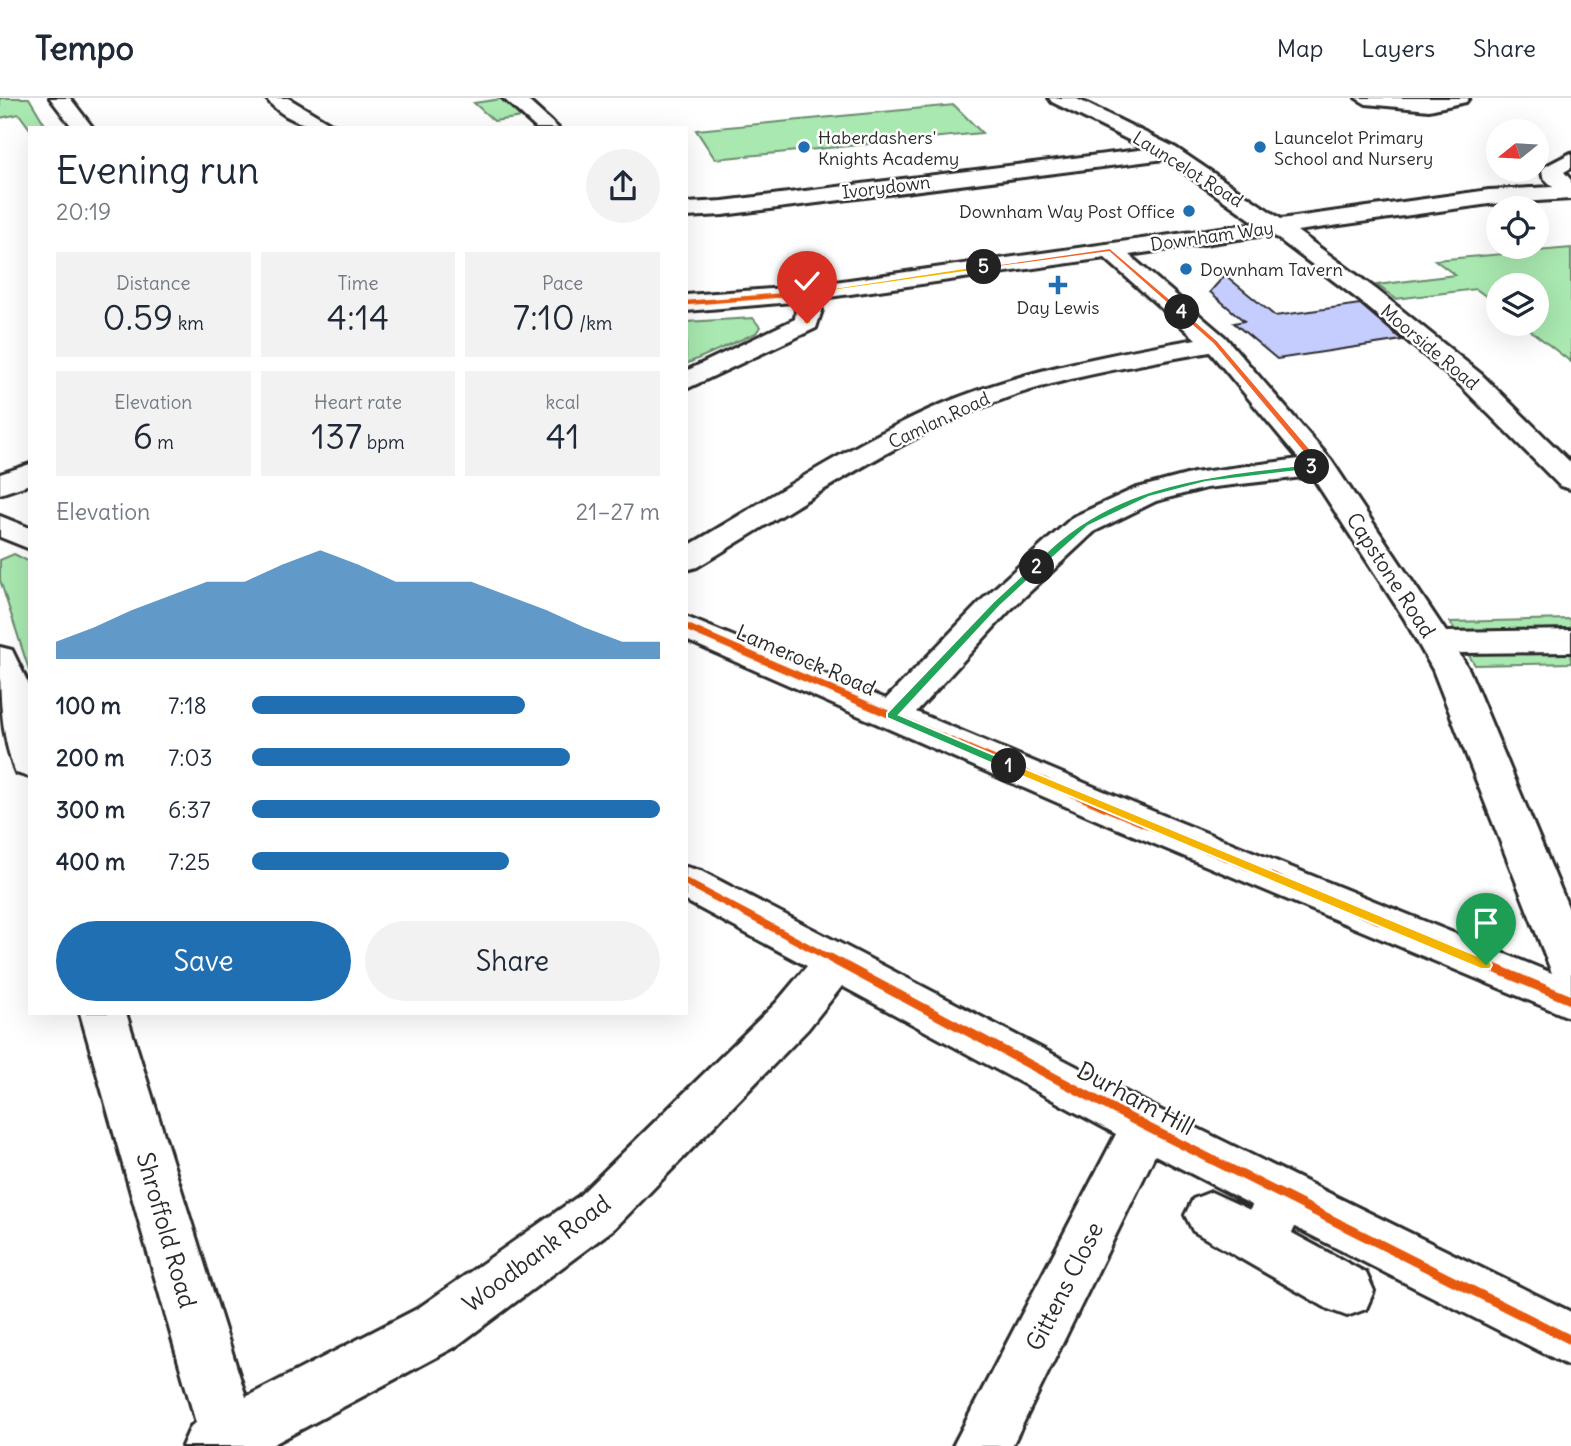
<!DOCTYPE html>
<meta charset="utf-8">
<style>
:root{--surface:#fff;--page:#f2f2f3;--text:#1f2937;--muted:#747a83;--line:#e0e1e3;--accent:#1f6fb2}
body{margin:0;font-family:Delius,sans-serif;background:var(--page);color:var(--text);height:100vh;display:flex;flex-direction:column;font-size:26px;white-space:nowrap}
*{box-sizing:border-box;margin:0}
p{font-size:23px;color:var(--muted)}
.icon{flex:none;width:38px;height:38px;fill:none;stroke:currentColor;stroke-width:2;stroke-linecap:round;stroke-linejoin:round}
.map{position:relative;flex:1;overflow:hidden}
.drawer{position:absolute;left:28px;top:28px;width:660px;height:889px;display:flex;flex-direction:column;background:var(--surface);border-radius:0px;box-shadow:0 7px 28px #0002}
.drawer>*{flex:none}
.needle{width:46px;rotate:252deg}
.buttons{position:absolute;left:1486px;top:21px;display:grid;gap:14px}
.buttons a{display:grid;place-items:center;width:63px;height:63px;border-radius:50%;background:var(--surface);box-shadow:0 7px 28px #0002;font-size:35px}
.pin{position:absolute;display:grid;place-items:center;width:60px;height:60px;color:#fff;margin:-72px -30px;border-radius:50% 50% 50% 0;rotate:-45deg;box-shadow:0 0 7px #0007}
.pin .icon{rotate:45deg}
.km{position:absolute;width:35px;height:35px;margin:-18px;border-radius:50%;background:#222;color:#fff;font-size:19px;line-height:35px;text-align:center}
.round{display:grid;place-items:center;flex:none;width:74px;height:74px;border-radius:37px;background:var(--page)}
.summary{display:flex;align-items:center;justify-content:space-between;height:119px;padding:0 28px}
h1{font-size:38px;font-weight:600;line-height:52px}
.figures{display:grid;grid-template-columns:repeat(3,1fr);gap:10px;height:119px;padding:7px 28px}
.figures div{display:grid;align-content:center;border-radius:0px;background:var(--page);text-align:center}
.figures b{font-size:35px;font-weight:600}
.figures small{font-size:19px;font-weight:400}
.figures p{font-size:19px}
.chart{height:196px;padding:14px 28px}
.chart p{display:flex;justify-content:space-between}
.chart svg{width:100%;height:126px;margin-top:7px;fill:var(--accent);opacity:.7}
.action{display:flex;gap:14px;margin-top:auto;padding:14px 28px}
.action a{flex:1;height:80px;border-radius:42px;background:var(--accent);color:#fff;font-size:28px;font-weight:600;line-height:80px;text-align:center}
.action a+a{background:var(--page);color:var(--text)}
ul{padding:0 28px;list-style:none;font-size:23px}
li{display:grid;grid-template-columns:112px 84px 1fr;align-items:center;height:52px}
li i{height:18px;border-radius:9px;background:var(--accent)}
header{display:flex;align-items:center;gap:42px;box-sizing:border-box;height:98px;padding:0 35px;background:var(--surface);border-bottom:2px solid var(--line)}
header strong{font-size:33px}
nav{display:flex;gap:38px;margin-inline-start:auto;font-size:24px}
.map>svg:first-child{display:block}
</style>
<header>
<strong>Tempo</strong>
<nav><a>Map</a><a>Layers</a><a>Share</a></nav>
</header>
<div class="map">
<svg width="1571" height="1348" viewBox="0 0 1571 1348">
<rect width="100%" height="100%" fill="#fff"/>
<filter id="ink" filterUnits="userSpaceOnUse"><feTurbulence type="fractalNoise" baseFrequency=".0143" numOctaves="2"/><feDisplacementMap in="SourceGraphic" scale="14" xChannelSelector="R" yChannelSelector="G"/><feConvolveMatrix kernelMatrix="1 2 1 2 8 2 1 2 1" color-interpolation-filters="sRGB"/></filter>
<g filter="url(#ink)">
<path fill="#a9e8b0" stroke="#6a8a6e" stroke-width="2" d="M0,0H29L47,30L30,31L19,16L0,20Z
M501,1L522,19L494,23L474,5Z
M954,7L982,35L715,61L696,32Z
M1571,150V264L1522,226H1536V187H1498V207L1476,191L1396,201L1377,187L1455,177L1435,162Z
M753,220L760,229L756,235L686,266V224Z
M14,456L30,464V575L0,482V462Z
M1571,521V536L1459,538L1450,524Z
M1571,550V565L1475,567L1466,553Z"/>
<path fill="#c5cdff" stroke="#2b2b2b" stroke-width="2" d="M1225,177L1275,218L1360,206L1402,242L1277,261L1234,225L1244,223L1210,194Z"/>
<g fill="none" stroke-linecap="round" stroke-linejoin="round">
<g stroke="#2b2b2b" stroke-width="6">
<path id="minor" d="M50,0H70L93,30H73Z
M266,0H288L338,30C311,30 283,23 266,0Z
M503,0H525L558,30H536Z
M1049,0H1075L1176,50L1281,121L1489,92L1553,89L1543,79L1542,72L1546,68L1571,55V70L1564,74L1571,82V101L1489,106L1297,133L1377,192L1481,276L1571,365V391L1560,388L1461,288L1359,202L1272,136L1129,157L1225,239L1331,362L1446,534L1571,532V554L1459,555L1469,572L1571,816V920L1097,722L686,542V519L886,601L985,499L1073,419L1134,391L1194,375L1299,361L1210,254C1148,265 1087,275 1027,293C914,328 800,408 697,469L686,472V449C757,408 826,362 899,326C992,278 1094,259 1196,241L1105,160L815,201L822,212L816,230L686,291V273L795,221L796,212L792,204L686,213V197L799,189L1256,125L1165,61L723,117L686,119V105L723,103L1147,51L1052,4ZM1312,378L1404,520L1433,572L1552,875L1125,702L916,614L1009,513L1095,433L1156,403L1206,390Z
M1356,0H1469L1466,4L1429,12L1366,6Z
M30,366V386L0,396V376Z
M0,418L30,430V451L0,439Z
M0,549L12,552L30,589V679L16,675C0,638 0,591 0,549Z
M686,769L701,773L1162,1013L1571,1214V1269L1295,1129L1292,1135L1366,1175L1374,1193L1366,1211L1347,1218L1328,1211L1193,1133L1185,1117L1193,1101L1211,1094L1250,1112L1252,1107L1155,1057L1012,1348H953L1116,1036L842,888L808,931L615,1130L455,1249L270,1348H182L191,1328L196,1325L80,915H126L246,1299L417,1211L579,1098L776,905L807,868L686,803Z"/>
</g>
<use href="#minor" fill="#fff" fill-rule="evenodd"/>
<g stroke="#fff" stroke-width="7">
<path id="cycleway-far2" d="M686,205L799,196"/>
</g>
<g stroke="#fff" stroke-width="11">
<path id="cycleway-far1" d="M686,529L1111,712L1474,862
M686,784L833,862"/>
</g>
<g stroke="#fff" stroke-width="13">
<path id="cycleway" d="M830,860L1145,1028L1571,1242
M1470,860L1571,902"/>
</g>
<use href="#cycleway-far2" stroke="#e8590c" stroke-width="4.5"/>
<use href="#cycleway-far1" stroke="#e8590c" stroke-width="7"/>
<use href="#cycleway" stroke="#e8590c" stroke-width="9"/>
</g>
</g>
<path fill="#f5b400" stroke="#fff" stroke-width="2" d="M1009,664L1490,863L1492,867L1490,871H1481L1005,671V665Z"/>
<path fill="#22a559" stroke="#fff" stroke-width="2" d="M1033,467L1042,469L1000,508L899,617L1013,665V671H1005L887,620V615L993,504Z"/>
<path fill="#22a559" stroke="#fff" stroke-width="2" d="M1312,366L1315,367V371L1206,384L1149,399L1088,428L1040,471L1032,469C1107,385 1207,378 1312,366Z"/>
<path fill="#f0652b" stroke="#fff" stroke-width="2" d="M1179,213H1184L1218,243L1323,366V370L1309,371V367L1313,366L1213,246L1179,216Z"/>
<path fill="#f0652b" stroke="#fff" stroke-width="2" d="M1110,150L1184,213V216H1179L1109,154L984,171L980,169Z"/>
<path fill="#f5b400" stroke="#fff" stroke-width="2" d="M984,167L986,171L803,197L813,212L811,225L807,227L803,225L805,212L795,196Z"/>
<g fill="#1f6fb2" stroke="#fff" stroke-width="2.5">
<circle cx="804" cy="49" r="7"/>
<circle cx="1260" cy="49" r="7"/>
<circle cx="1189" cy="113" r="7"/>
<circle cx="1186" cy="171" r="7"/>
<path d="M1054.5 176.5h7v7h7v7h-7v7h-7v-7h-7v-7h7z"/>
</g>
<g text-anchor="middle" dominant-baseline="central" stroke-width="5" stroke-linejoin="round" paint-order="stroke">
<g font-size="18" fill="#2b2b2b" stroke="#fff" text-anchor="start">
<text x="818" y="39">Haberdashers'<tspan x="818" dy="21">Knights Academy</tspan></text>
<text x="1274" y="39">Launcelot Primary<tspan x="1274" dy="21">School and Nursery</tspan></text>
<text x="1175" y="113" text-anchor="end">Downham Way Post Office</text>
<text x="1200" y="171">Downham Tavern</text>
<text x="1058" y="209" text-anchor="middle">Day Lewis</text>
</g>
<g font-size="18" fill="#2b2b2b" stroke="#fff">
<text transform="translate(1188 71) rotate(32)">Launcelot Road</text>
<text transform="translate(886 89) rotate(-7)">Ivorydown</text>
<text transform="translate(1212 138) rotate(-8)">Downham Way</text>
<text transform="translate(1430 249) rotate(40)">Moorside Road</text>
<text transform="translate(939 322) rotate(-25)">Camlan Road</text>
</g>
<g font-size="21" fill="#2b2b2b" stroke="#fff">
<text transform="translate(1391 477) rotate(57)">Capstone Road</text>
<text transform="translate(806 562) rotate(23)">Lamerock Road</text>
</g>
<g font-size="24" fill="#2b2b2b" stroke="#fff">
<text transform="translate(1136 1000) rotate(28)">Durham Hill</text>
<text transform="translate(167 1132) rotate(74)">Shroffold Road</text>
<text transform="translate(536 1155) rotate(-37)">Woodbank Road</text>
<text transform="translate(1064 1188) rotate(-63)">Gittens Close</text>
</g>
</g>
</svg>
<div class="buttons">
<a><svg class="needle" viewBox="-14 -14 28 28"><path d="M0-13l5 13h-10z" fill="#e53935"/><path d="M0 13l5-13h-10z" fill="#747a83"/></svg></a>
<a><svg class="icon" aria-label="locate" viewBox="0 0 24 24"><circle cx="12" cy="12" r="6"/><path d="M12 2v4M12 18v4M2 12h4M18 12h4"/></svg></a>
<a><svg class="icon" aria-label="layers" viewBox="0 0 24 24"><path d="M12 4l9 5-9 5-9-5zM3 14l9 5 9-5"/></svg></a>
</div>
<div class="pin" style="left:1486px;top:867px;background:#1e9e55"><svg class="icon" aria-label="arrive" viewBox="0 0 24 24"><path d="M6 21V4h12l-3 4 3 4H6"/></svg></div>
<div class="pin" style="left:807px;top:225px;background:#d93025"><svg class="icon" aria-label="check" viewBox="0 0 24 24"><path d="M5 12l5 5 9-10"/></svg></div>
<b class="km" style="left:1009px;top:668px">1</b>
<b class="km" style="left:1037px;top:469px">2</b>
<b class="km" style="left:1312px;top:369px">3</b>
<b class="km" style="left:1182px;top:214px">4</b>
<b class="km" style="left:984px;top:169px">5</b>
<section class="drawer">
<div class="summary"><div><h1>Evening run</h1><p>20:19</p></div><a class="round"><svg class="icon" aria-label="share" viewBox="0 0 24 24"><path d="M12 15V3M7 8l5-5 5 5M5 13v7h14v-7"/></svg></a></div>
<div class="figures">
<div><p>Distance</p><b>0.59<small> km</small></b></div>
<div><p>Time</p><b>4:14</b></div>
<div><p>Pace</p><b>7:10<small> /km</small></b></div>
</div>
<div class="figures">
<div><p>Elevation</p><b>6<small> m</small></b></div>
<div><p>Heart rate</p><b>137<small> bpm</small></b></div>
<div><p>kcal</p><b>41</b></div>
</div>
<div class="chart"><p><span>Elevation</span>21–27 m</p>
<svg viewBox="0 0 160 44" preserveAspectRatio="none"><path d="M0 44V38L10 33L20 27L30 22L40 17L50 17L60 11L70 6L80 11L90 17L100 17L110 17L120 22L130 27L140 33L150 38L160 38V44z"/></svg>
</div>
<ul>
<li><b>100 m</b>7:18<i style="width:67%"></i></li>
<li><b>200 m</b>7:03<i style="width:78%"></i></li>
<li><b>300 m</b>6:37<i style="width:100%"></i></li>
<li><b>400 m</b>7:25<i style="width:63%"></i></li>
</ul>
<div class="action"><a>Save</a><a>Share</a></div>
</section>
</div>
